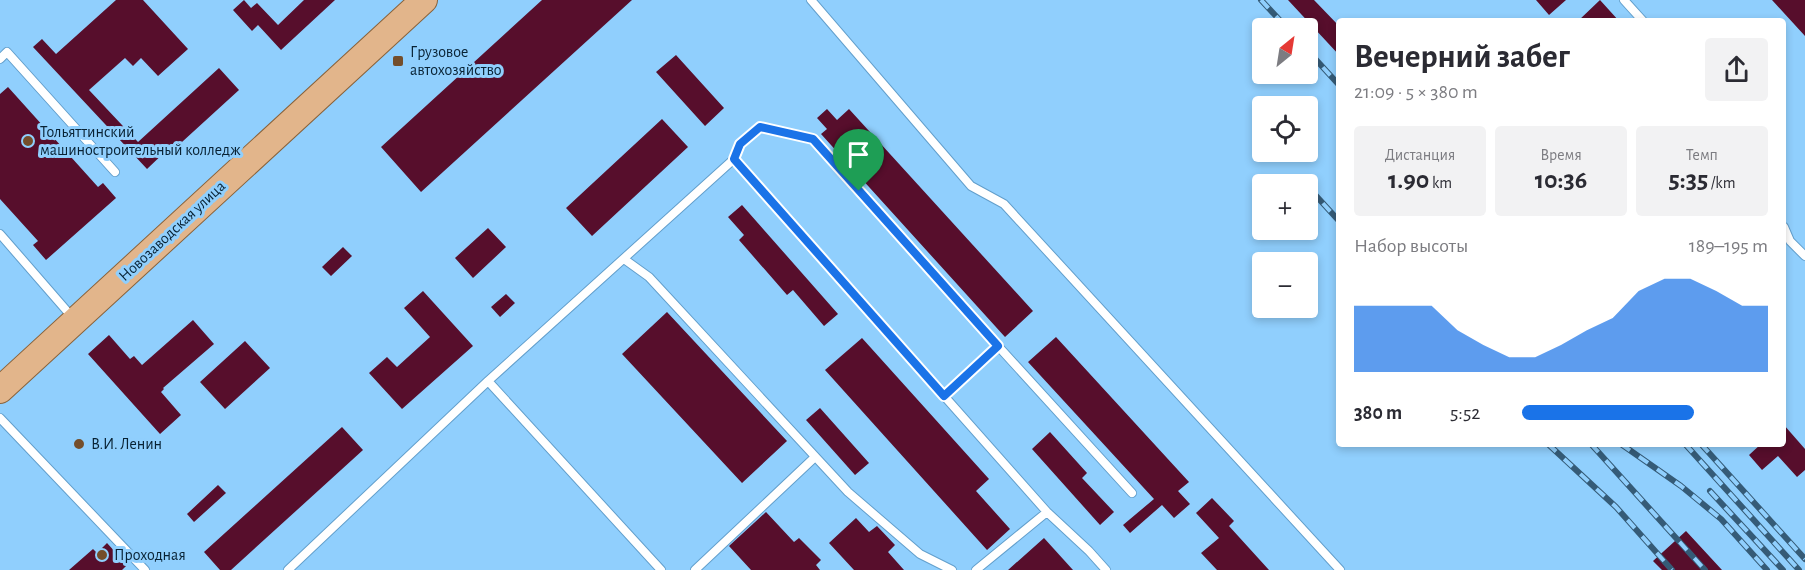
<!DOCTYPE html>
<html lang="ru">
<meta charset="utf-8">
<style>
:root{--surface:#fff;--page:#f2f2f3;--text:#2b2b33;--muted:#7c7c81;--accent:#1a73e8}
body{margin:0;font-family:"Alegreya Sans",sans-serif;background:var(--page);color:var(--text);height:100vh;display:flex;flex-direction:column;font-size:22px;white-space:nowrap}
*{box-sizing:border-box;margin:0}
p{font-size:20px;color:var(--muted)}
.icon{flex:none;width:33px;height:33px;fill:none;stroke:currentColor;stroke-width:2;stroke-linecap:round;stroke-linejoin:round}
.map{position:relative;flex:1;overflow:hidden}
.sheet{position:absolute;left:1336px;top:18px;width:450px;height:429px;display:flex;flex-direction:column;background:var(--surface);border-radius:6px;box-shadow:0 3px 9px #0003}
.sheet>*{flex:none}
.needle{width:39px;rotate:30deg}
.tools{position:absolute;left:1252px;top:18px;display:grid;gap:12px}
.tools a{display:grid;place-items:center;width:66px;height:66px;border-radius:6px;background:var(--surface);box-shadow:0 3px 9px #0003;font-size:30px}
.pin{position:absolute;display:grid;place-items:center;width:51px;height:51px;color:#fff;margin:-62px -26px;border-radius:50% 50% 50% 0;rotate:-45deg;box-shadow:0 0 6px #0007}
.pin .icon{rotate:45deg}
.round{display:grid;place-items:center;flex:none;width:63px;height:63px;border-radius:6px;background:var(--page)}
.headline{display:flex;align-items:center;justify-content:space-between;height:102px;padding:0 18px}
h1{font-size:33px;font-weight:700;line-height:45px}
.stats{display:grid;grid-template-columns:repeat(3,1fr);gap:9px;height:102px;padding:6px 18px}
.stats div{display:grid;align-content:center;border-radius:6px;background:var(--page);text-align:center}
.stats b{font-size:26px;font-weight:700}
.stats small{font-size:16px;font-weight:400}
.stats p{font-size:16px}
.chart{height:168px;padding:12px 18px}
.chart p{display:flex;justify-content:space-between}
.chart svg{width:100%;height:108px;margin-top:6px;fill:var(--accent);opacity:.7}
ul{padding:0 18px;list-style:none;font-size:20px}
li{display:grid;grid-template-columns:96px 72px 1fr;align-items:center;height:45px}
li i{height:15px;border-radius:8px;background:var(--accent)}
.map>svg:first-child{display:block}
</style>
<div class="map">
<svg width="1805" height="570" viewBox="0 0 1805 570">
<rect width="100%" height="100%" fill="#90cffd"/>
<path fill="#570e2c" d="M116,0H143L188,49L158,76L141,58L133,66L125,58L89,90L138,142L219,68L239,90L171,152L168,149L147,169L33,47L42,39L56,54Z
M244,0L251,8L257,3L278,25L304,0H335L281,50L258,25L252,31L233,10Z
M542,0H632L421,192L381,147Z
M1288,0H1314L1340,27V56Z
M1536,0H1566L1549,15Z
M1600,0L1619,21H1578Z
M1772,0H1805V36Z
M676,55L724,108L705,126L656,72Z
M8,87L98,187L103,183L116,198L46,260L33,245L38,241L0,199V94Z
M827,109L837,120L849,109L1033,311L1005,337L821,134L827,129L817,118Z
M662,119L688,147L592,236L566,208Z
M742,205L838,314L824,326L793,290L787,295L739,240L744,235L728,217Z
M488,228L506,247L473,278L455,258Z
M343,247L352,256L331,276L322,267Z
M423,291L473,346L402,409L369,373L387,357L397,367L430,337L404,308Z
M506,294L515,303L500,317L491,307Z
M667,312L787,441L742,483L622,354Z
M193,320L214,344L163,388L164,389L161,392L181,415L160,434L88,354L109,335L130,359L134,356L142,365Z
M1056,337L1189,482L1178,491L1190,504L1174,518L1162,505L1130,533L1123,525L1154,499L1028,362Z
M862,338L989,479L976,491L1010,529L987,550L825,370Z
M245,341L270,368L225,409L200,382Z
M820,408L869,463L855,475L806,420Z
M1784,425L1805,449V470L1797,477L1778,456L1762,470L1749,455L1761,444H1784Z
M342,427L363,450L231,570H220L204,552Z
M1050,432L1087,473L1082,478L1114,512L1100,525L1032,449Z
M218,485L226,493L194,522L187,514Z
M1212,498L1234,521L1229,526L1269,570H1217L1201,553L1219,538L1196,513Z
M766,512L794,542L799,538L821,560L816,565L820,570H751L729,546Z
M856,518L869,532L877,526L895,545L888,552L904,570H854L829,543Z
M1686,531L1722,570H1662L1653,561Z
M1044,538L1073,570H1008Z
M107,543L127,565L122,570H69L93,549L97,553Z"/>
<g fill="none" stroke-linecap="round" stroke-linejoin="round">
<g stroke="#629fcc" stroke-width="10">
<path id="lane" d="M811,0L971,186L1004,204L1340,570
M1624,0L1643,21
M0,59L7,52L115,172
M734,159L740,144L760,127L813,139L998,346L1132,493
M1784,227L1790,241L1805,256
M0,234L73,318
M624,259L649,277L848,492L920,554L952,570
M488,381L661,570
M944,396L998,346
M0,418L145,570
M288,570L488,381L734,159L1047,512L1089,551L1106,570
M695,570L815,457
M976,570L1047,512"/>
</g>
<g stroke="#89623a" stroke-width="28">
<path id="primary" d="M0,390L424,0"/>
</g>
<use href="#lane" stroke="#fff" stroke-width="8"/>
<use href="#primary" stroke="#e2b58b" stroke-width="26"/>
<g stroke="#355b77" stroke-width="6">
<path id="rail" d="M1261,0L1287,28
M1308,51L1340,86
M1308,187L1340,222
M1548,444L1616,507L1672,570
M1591,444L1705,570
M1621,444L1681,486L1721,519L1767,570
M1685,444L1799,570
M1701,444L1805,559
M1710,491L1783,570"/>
</g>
<use href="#rail" stroke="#90cffd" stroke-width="4" stroke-dasharray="11" stroke-linecap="butt"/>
</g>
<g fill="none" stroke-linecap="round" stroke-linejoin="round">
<g stroke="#fff" stroke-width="12">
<path id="route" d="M760,127L813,139L998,346L944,396L734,159L740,144Z"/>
</g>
<use href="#route" stroke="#1a73e8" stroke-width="8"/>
</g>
<g fill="#744e2b" stroke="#90cffd" stroke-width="2">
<rect x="392" y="55" width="12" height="12" rx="3"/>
<circle cx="28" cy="141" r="6"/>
<circle cx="79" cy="444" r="6"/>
<circle cx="102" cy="555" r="6"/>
</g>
<g text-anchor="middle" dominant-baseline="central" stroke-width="6" stroke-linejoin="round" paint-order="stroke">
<g font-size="16" fill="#082234" stroke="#90cffd" text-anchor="start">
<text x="410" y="52">Грузовое<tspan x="410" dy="18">автохозяйство</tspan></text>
<text x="40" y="132">Тольяттинский<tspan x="40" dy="18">машиностроительный колледж</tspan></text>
<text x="91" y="444">В.И. Ленин</text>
<text x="114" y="555">Проходная</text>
</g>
<g font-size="16" fill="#082234" stroke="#90cffd">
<text transform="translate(172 231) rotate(-43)">Новозаводская улица</text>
</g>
</g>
</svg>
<div class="tools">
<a><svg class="needle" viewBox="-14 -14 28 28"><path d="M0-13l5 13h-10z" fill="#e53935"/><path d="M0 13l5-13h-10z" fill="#7c7c81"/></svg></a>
<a><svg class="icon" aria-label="locate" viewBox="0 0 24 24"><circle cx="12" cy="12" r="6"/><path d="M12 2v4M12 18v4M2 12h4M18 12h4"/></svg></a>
<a>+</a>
<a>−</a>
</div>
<div class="pin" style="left:859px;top:191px;background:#1e9e55"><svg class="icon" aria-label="arrive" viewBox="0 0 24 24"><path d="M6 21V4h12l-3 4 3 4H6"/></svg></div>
<section class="sheet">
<div class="headline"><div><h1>Вечерний забег</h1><p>21:09 · 5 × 380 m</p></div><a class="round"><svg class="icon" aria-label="share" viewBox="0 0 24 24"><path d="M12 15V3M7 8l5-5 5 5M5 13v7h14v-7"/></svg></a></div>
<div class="stats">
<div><p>Дистанция</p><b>1.90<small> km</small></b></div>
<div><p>Время</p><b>10:36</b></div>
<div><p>Темп</p><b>5:35<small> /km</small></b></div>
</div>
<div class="chart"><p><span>Набор высоты</span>189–195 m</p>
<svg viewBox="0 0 160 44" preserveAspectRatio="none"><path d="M0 44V17L10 17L20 17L30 17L40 27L50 33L60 38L70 38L80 33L90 27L100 22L110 11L120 6L130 6L140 11L150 17L160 17V44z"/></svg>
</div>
<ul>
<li><b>380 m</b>5:52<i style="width:70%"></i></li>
</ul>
</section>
</div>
